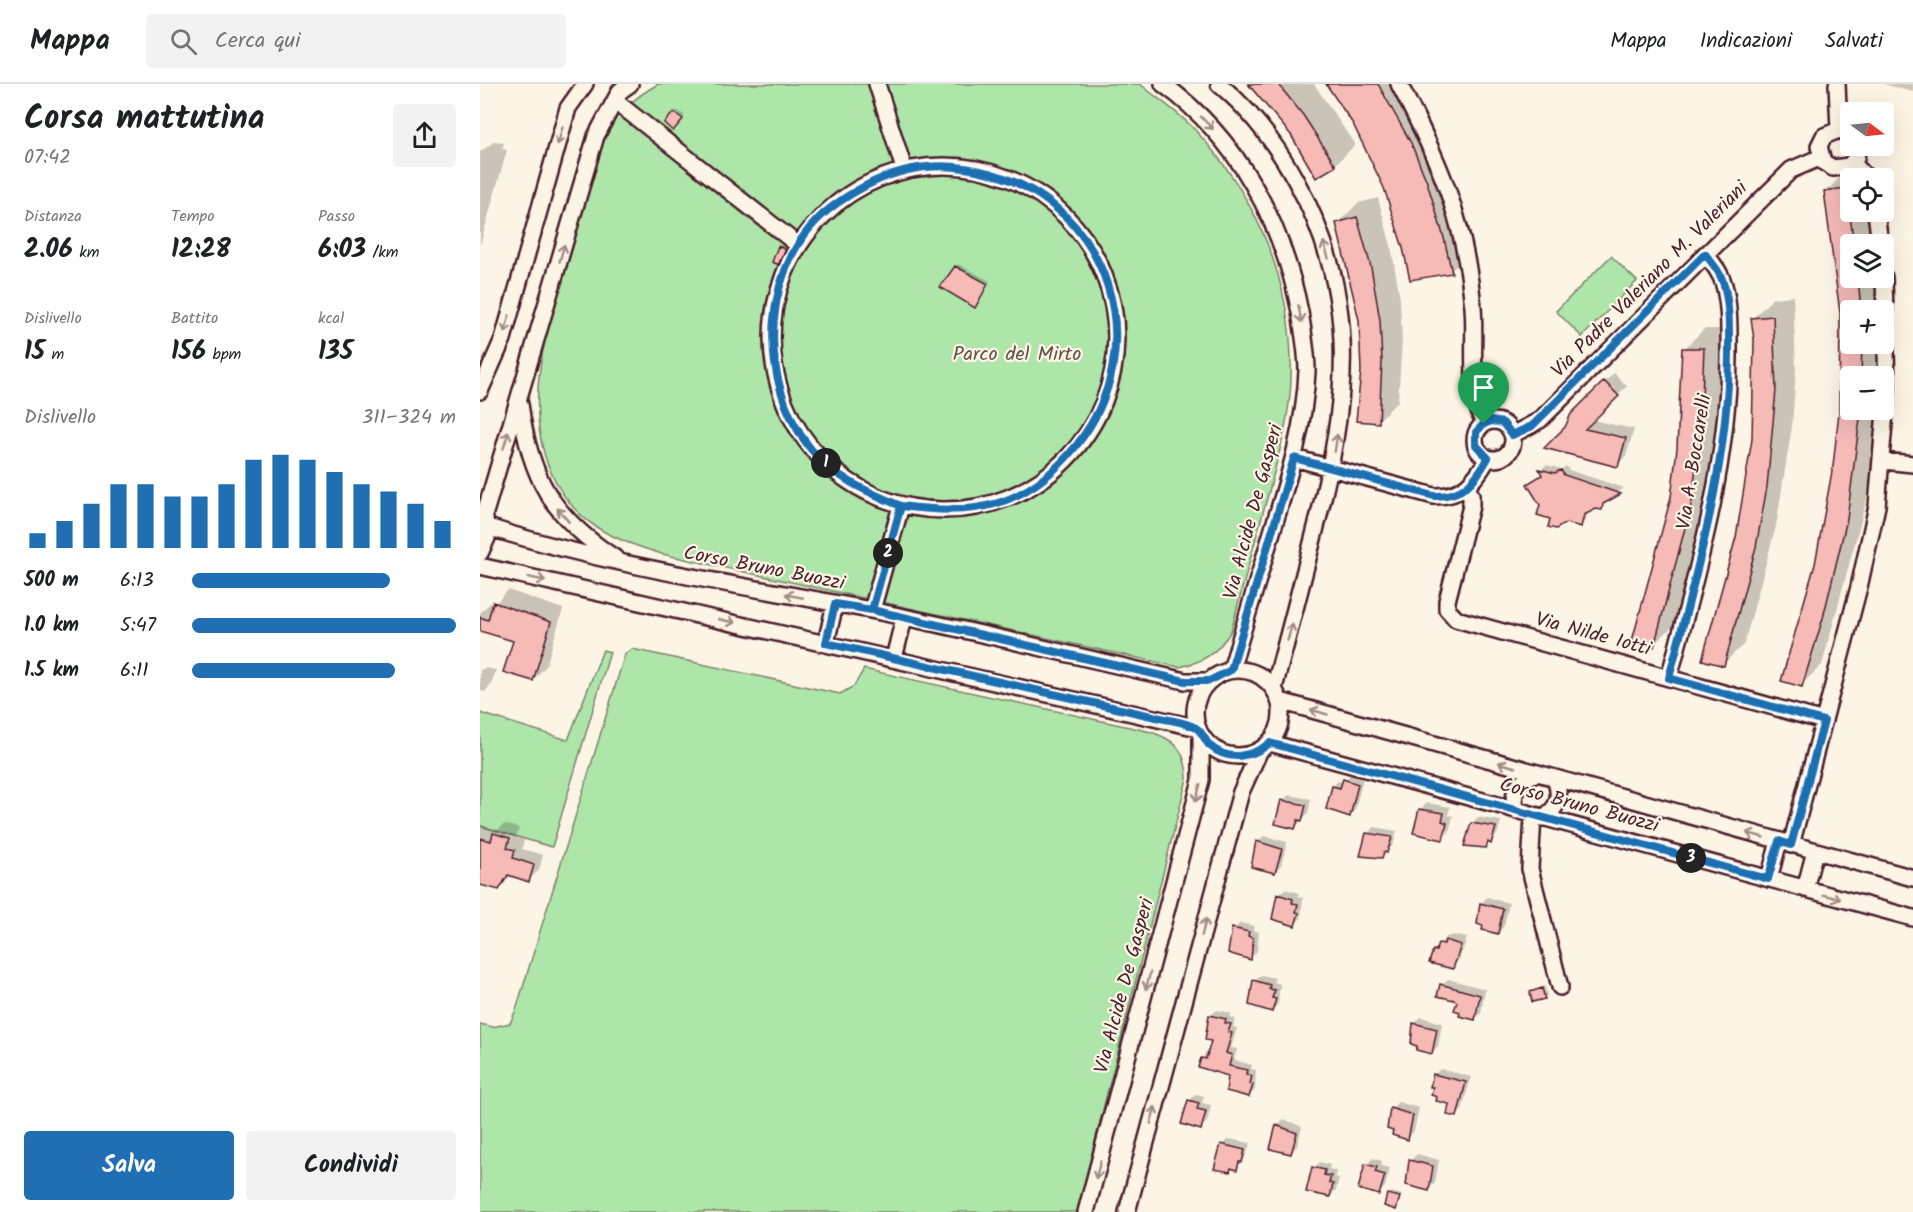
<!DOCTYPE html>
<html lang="it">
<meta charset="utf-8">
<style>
:root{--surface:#fff;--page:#f2f2f2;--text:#202124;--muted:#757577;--line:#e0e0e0;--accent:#1f6fb2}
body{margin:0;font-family:Kalam,sans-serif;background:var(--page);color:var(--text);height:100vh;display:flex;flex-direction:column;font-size:22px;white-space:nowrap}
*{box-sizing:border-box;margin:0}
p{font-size:20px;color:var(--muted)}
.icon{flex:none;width:33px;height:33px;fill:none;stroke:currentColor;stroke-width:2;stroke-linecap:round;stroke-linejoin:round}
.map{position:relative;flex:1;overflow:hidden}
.panel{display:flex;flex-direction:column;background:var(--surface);width:480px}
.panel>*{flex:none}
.needle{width:39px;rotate:105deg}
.buttons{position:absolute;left:1360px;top:18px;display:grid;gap:12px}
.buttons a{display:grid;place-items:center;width:54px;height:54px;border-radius:6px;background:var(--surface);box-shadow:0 6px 24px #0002;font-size:30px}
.pin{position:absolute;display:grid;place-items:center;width:51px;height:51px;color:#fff;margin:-62px -26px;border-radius:50% 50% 50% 0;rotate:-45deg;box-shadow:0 0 6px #0007}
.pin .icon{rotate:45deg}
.km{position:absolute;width:30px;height:30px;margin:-15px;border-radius:50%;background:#222;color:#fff;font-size:16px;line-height:30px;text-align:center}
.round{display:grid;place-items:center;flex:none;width:63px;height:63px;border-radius:6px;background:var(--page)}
.summary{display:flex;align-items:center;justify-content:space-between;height:102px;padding:0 24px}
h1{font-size:33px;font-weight:700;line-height:45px}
.metrics{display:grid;grid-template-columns:repeat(3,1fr);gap:9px;height:102px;padding:6px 24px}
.metrics div{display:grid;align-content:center}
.metrics b{font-size:26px;font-weight:700}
.metrics small{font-size:16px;font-weight:400}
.metrics p{font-size:16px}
.chart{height:168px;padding:12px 24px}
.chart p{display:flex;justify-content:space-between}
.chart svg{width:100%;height:108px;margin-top:6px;stroke:var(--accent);stroke-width:6}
.primary-button{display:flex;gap:12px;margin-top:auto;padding:12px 24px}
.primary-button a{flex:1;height:69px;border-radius:6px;background:var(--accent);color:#fff;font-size:24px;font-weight:700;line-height:69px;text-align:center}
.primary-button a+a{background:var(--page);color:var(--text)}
ul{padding:0 24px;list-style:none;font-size:20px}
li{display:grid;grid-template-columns:96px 72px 1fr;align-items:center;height:45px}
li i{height:15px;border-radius:8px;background:var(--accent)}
header{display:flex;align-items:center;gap:36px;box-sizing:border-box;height:84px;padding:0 30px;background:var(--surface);border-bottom:2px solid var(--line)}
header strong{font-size:28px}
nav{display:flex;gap:33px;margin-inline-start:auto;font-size:21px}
.search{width:420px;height:54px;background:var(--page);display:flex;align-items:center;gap:15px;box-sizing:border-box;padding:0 21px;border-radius:6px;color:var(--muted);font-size:22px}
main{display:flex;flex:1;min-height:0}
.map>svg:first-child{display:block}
</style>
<header>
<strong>Mappa</strong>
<div class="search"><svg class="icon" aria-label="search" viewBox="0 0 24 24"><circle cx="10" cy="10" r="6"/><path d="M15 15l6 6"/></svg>Cerca qui</div>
<nav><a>Mappa</a><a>Indicazioni</a><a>Salvati</a></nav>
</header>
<main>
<section class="panel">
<div class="summary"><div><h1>Corsa mattutina</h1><p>07:42</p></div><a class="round"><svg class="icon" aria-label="share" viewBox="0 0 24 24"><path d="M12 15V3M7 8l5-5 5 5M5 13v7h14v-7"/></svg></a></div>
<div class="metrics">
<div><p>Distanza</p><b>2.06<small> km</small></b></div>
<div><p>Tempo</p><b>12:28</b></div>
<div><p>Passo</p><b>6:03<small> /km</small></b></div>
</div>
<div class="metrics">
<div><p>Dislivello</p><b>15<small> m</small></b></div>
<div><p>Battito</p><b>156<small> bpm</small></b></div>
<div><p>kcal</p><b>135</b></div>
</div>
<div class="chart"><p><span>Dislivello</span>311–324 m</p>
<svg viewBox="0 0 160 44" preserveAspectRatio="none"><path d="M5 44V38M15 44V33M25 44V26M35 44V18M45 44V18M55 44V23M65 44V23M75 44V18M85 44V8M95 44V6M105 44V8M115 44V13M125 44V18M135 44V21M145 44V26M155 44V33"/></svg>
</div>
<ul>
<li><b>500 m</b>6:13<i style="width:75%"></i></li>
<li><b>1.0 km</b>5:47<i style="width:100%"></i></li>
<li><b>1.5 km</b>6:11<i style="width:77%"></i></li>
</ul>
<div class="primary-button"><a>Salva</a><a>Condividi</a></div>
</section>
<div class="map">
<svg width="1433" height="1128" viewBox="0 0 1433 1128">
<rect width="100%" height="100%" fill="#fcf5e5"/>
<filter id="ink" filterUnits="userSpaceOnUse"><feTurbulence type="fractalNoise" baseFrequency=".0167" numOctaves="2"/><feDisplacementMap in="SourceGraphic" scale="12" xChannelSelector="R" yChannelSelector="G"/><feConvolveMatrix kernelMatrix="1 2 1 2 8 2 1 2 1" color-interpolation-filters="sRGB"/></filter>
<g filter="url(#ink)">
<path fill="#aee6aa" stroke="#7c826a" stroke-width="1.5" d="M178,0H660C678,15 700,29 716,47C778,114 814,202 811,295C810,333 798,374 788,411C775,456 763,502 751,547C737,569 724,578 699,583L182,470C130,454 93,440 70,386C37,309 77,213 100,138C108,109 115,78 126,50C135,29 159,11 178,0Z
M1131,172L1157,197L1102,253L1076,227Z
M152,565L360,610L374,602L384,585L663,646C692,653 706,663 707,695L597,1128H0V940L13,943L30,939L36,926L145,570Z
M123,566L130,568L72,763L0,742V629L88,656Z"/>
<path fill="#0003" d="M769,0H834L875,61L855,81L812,50Z
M847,0H930L950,38L975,102L991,167L971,187L915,129L892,74L874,40Z
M1403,0H1433V8Z
M197,26L205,32L193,45L186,39Z
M15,57L24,59L22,65L27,66L0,161V68Z
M1386,84L1388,94H1371V128H1392L1396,160H1371V194H1399L1402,226H1371V260H1402L1399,292H1371V326H1397L1395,358L1387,414L1342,581L1321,601L1336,480L1354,383L1360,328L1361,229L1346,108L1366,87Z
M898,114L911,162L920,215L922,256L918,317L898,337L882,287L881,236L858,139L878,119Z
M302,160L311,164L302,181L300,163Z
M478,180L510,197L497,219L476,183Z
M1313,212L1316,285L1312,342L1296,442L1264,560L1243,580L1257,453L1273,355L1275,256L1273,234L1293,214Z
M1224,245H1244L1241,316L1225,422L1194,541L1173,561L1199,364L1204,265Z
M1134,289L1147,302L1112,336L1154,345L1146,372L1137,381L1087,344L1092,331Z
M1066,381L1082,385L1086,382L1089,386L1144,404L1127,416L1121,424L1115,423L1108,427L1106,436L1101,441L1072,434L1049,400L1063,390L1061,386Z
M28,506L83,525L66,582L53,596L35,556L0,546V529L10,519L14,521Z
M5,584L16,586L11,601L5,608L0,606V586Z
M870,691L883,694L875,726L869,731L853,702L858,697L864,698Z
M809,711L831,715L828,729L815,744L802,717Z
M947,719L970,723L968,731L973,732L969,748L962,754L940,726Z
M998,733L1021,737L1017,751L1005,763L992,740Z
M24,740L39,744L36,754L44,756L42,765L63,771L59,786L49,796L31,791L19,805L0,799V741L18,746Z
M894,743L917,747L913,761L901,773L888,750Z
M784,752L807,758L801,781L794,788L777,758Z
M805,805L819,809L818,813L823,814L821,834L815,840L798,811Z
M1007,813L1029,819L1024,842L1018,849L998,830L1001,820Z
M760,839L774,842L773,846L779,848L777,867L771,874L754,845Z
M973,851L987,854L979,876L972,883L954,867L966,853Z
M781,891L795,894L794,898L800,900L798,920L792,926L775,897Z
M968,895L1005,905L1001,929L995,935L962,901Z
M1065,902L1067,911L1064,913L1051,908Z
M737,926L751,929L750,933L755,935L753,943L757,944L751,964L757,965L754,976L772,981L771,985L776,986L775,1006L769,1012L749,991L722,975L733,956L727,955L731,931Z
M941,933L962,939L958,962L952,968L939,961L935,951L932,950L935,939Z
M960,985L991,993L982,1026L977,1032L955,990Z
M716,1010L724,1012L722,1019L731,1021L727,1038L720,1044L709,1017Z
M918,1018L939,1024L934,1047L928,1054L909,1044L912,1024Z
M804,1035L822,1043L817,1062L811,1069L792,1064L797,1041Z
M749,1055L771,1059L763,1078L750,1087L743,1061Z
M937,1070L959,1076L955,1099L948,1105L928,1100L931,1076Z
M893,1074L902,1077L901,1082L910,1084L905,1103L899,1109L886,1081Z
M840,1078L850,1081L849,1085L856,1087L855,1093L859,1094L856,1106L850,1112L834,1084Z
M911,1108L922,1111L916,1124L909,1110Z"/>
<path fill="#f6bab7" stroke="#4a1f2b" stroke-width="1.5" d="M768,0H798L823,31L856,82L836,94L811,51Z
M846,0H898L931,59L947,98L964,154L972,189L930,196L923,164L904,104L873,40Z
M194,28L203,35L193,47L184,39Z
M1366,104L1374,160H1371V194H1378L1381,226H1371V260H1382L1381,292H1371V326H1379L1380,334L1367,435L1343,534L1322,603L1301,597L1335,480L1353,382L1359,328L1360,229L1344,107Z
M877,133L891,183L900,236L902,278L899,339L876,337L881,287L879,236L856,139Z
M298,162L309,167L302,182L292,178Z
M475,182L508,200L495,224L460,203Z
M1293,232L1296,306L1287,403L1276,463L1244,582L1222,576L1256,453L1272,355L1274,256L1271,234Z
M1202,264H1224L1221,338L1212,417L1174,563L1152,557L1191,413L1197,364Z
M1124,297L1139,312L1105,345L1146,354L1138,383L1064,364L1085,343L1091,330Z
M1059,385L1075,389L1081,386L1084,391L1141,410L1123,420L1122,426L1116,425L1104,431L1101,443L1086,439L1076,445L1068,443L1070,435L1057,431L1060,421L1047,400L1062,391Z
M13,518L71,538L53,597L23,588L33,557L0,547V533L8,536Z
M863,695L878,700L870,733L846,725L852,702L860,704Z
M801,716L826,721L822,737L818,736L815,745L795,740Z
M939,725L964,729L962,737L967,739L963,756L933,749Z
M991,739L1016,743L1011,760L1008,758L1006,764L984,762Z
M13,749L30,754L27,764L35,766L33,774L54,781L49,798L28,791L19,806L0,801V754L11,757Z
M886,749L912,753L907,769L904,768L902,774L880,772Z
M776,757L802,765L795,789L771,783Z
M797,810L813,815L812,819L818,820L816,828L819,829L815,842L792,835Z
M1000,819L1023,825L1018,850L1002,846L1003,842L997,840Z
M752,844L769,848L768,852L773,854L771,876L748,869Z
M965,856L981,861L973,885L949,879L953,866L956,867L958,859L964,860Z
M773,896L790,901L789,905L795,906L792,914L796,915L792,928L769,921Z
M960,900L1000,911L995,936L979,932L980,928L974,926L977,918L974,916L957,912Z
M1062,904L1065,915L1052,918L1050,908Z
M729,931L746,935L745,939L751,940L748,948L752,949L746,969L752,971L749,982L767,986L766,990L772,992L770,1000L773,1001L769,1013L746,1007L748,992L718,983L721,974L726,975L731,957L725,956Z
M933,939L957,945L952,970L936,966L937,962L931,960Z
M953,990L986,998L977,1033L967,1031L969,1020L956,1017L957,1013L951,1011L953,1003H950Z
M708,1016L719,1019L717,1025L726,1027L721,1046L701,1040Z
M910,1024L933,1031L928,1056L912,1051L913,1047L907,1045Z
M796,1041L817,1049L811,1070L790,1065Z
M741,1060L765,1066L762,1078H759L757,1086L751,1084L750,1088L734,1085Z
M929,1076L953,1082L949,1107L926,1101Z
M885,1080L897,1083L895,1088L905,1091L899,1111L878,1105Z
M832,1083L845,1086L844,1091L851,1092L849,1099L853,1100L850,1113L826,1108Z
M907,1110L920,1113L916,1126L904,1122Z"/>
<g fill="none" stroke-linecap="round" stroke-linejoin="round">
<g stroke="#4a1f2b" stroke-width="20">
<path id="minor" d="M397,0L424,85
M683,0C759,55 802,138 820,228C823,247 827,268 827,287C825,339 810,389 795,438C780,487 766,537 751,586
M739,0C770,26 796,60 815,95C883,216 867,323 834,451C821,502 808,553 794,604
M919,0C959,76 985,136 993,223C996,258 988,309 1004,340
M1357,0L1359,46
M135,17L318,161
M1371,50L1359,46L1344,52L1339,62L1343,78L1353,84L1369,82L1376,74L1378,62
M1373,79L1387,94
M292 254a172 172 0 1 1 344 0a172 172 0 1 1-344 0Z
M1396,128L1400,160
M0,307L23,255L88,24L105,0
M40,320C50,394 72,433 135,474
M995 356a19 19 0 1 1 38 0a19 19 0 1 1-38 0Z
M1032,351L1060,336L1311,86L1341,73
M814,374L954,412C982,413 995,397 1008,374
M1403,377L1433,380
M987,404L991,411V422L967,517V525L976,535L1344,637
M4,432L116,52L140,7L150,0
M8,443C132,483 262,501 390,526C495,547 600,573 705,597H729
M0,469L7,454L5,434
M0,482L718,644
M392,526L421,422
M346,559L355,520
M414,574L424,534
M715 629a43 43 0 1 1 86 0a43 43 0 1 1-86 0Z
M1189,594C1217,488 1248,383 1249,273C1249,250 1250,223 1244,201C1241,189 1233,179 1225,170
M800,617L1433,794
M790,659L1433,834
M1037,727C1029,708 1040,694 1058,689
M1053,731L1050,785L1080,903
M1062,734C1080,724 1081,712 1075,694
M1311,761L1379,503L1397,422L1407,304L1404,193
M1289,795L1299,757
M1325,805L1335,767
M606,1128L721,696V651
M647,1128L761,708L780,666"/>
</g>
<use href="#minor" stroke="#fcf5e5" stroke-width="15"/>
</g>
<defs><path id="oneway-shaft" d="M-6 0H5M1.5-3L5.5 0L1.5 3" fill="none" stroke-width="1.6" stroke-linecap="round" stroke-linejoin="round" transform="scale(1.5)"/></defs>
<g stroke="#a38a88">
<use href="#oneway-shaft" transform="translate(727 39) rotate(46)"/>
<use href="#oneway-shaft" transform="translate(80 52) rotate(106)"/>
<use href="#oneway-shaft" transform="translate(846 166) rotate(-107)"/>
<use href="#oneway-shaft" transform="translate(82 169) rotate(-74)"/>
<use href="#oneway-shaft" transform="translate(820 230) rotate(79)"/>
<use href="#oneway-shaft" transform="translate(27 240) rotate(106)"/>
<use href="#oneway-shaft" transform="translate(26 356) rotate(-73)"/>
<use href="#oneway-shaft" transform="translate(856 359) rotate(-82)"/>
<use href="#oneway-shaft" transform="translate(83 431) rotate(-130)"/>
<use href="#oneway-shaft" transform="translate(57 495) rotate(13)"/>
<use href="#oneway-shaft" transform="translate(314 512) rotate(-169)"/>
<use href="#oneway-shaft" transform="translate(247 537) rotate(13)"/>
<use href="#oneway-shaft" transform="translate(810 548) rotate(-74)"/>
<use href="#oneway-shaft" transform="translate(839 628) rotate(-164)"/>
<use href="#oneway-shaft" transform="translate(1027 681) rotate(-164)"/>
<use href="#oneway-shaft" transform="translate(718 709) rotate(105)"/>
<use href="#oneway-shaft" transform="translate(1275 751) rotate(-164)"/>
<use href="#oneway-shaft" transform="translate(1352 813) rotate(15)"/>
<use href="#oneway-shaft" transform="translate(724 843) rotate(-75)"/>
<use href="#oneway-shaft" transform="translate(668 897) rotate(105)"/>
<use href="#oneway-shaft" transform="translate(673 1031) rotate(-75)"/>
<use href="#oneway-shaft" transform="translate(618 1086) rotate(105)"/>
</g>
</g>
<g fill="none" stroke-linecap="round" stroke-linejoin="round" filter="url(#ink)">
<g stroke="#fff" stroke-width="12">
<path id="route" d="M1004,340L996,348V361L1008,374C995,397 983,413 954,412L814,374L751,586L729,597H705L392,526L421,422C388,408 354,394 330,364C275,295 280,173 356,120C404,86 451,73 509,89C631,122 674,265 596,362C576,387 549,409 518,419C485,429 454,426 421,422L392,526L355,520L346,559L685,635C694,637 708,639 716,644C722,647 725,657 730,662C749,678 772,673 790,659L1288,795L1299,757L1311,761L1344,637L1189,594C1217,487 1248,381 1249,270C1249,248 1250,223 1244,201C1241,189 1233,180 1225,170L1052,342L1032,351L1023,339L1011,337L1004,340"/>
</g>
<use href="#route" stroke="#1f6fb2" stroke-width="8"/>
</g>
<g text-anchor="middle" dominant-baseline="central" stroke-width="4.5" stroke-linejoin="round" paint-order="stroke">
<g font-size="20" fill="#4a1f2b" stroke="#fcf5e5">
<text transform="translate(1170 196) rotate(-45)">Via Padre Valeriano M. Valeriani</text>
<text transform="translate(1215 378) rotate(-81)">Via A. Boccarelli</text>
<text transform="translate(774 428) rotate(-75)">Via Alcide De Gasperi</text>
<text transform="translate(284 485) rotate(11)">Corso Bruno Buozzi</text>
<text transform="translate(1113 551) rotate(15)">Via Nilde Iotti</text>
<text transform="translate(1099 722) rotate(15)">Corso Bruno Buozzi</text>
<text transform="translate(645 902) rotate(-75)">Via Alcide De Gasperi</text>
</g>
<g font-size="20" fill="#63514b" stroke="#fcf5e5">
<text x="537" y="271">Parco del Mirto</text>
</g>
</g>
</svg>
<div class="buttons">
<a><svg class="needle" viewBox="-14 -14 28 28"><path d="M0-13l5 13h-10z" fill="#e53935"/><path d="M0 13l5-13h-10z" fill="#757577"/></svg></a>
<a><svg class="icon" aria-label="locate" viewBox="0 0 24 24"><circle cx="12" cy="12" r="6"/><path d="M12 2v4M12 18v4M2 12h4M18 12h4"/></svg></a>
<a><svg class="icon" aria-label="layers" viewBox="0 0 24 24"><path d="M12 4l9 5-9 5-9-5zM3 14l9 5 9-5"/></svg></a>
<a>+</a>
<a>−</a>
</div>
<div class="pin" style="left:1004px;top:340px;background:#1e9e55"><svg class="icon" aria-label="arrive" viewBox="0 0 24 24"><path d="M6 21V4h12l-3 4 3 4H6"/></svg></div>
<b class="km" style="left:346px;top:379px">1</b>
<b class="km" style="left:408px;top:469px">2</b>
<b class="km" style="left:1211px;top:774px">3</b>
</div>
</main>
